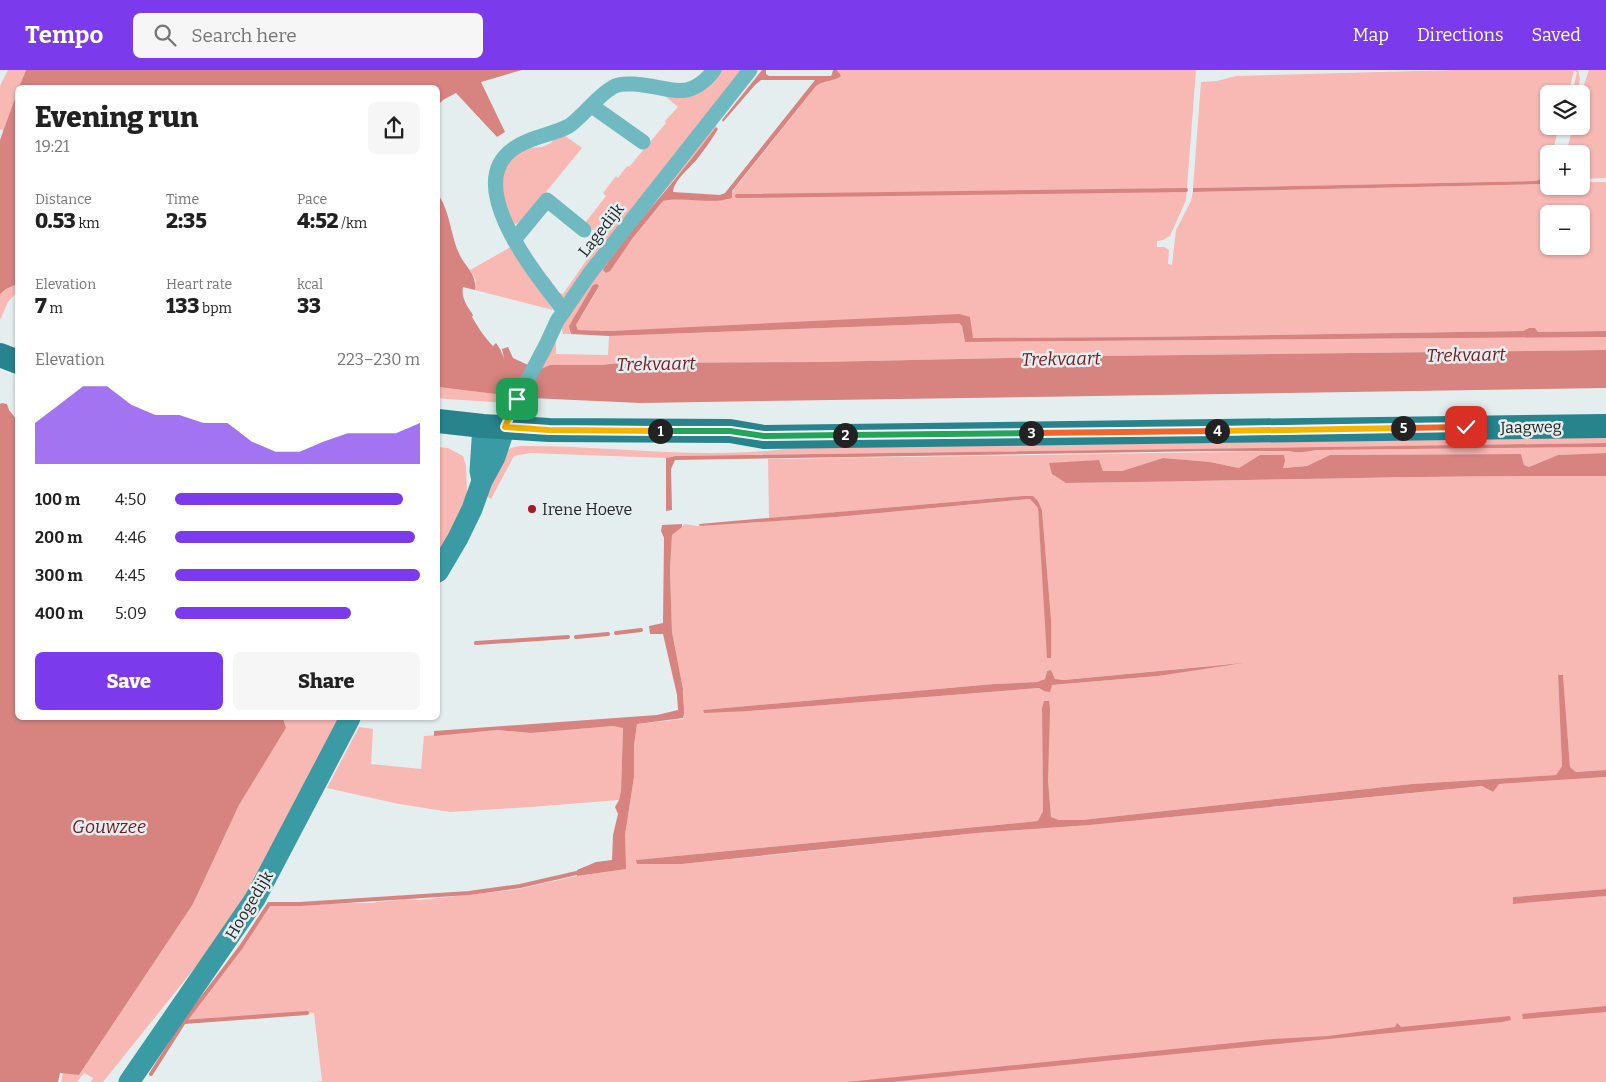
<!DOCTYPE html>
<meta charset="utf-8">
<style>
:root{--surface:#fff;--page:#f6f6f6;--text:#222;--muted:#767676;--accent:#7c3aed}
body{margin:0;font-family:Bitter,serif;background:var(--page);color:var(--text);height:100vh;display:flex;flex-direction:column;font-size:19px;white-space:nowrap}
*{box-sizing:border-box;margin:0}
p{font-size:16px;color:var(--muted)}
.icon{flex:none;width:28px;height:28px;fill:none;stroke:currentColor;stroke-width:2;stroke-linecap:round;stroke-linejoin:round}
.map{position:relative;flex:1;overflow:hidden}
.panel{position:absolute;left:15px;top:15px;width:425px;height:635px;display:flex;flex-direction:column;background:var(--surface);border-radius:8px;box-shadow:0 1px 4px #0004}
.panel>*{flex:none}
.controls{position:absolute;left:1540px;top:15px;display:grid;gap:10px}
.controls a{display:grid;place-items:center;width:50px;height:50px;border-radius:8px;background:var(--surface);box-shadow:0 1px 4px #0004;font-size:25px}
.pin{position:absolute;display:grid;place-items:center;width:42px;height:42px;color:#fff;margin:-21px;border-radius:10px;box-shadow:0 2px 8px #0006}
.km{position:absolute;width:25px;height:25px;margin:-12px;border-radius:50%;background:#222;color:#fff;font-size:14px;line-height:25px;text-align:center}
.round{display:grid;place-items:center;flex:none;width:52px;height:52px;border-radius:8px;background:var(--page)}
.summary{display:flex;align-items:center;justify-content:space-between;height:85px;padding:0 20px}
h1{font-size:28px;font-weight:800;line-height:38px}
.metrics{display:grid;grid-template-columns:repeat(3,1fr);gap:8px;height:85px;padding:5px 20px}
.metrics div{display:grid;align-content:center}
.metrics b{font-size:21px;font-weight:800}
.metrics small{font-size:14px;font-weight:400}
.metrics p{font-size:14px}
.chart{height:140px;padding:10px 20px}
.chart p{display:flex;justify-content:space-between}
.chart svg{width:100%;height:90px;margin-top:5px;fill:var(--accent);opacity:.7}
.cta{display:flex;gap:10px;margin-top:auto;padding:10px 20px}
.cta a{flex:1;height:58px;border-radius:8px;background:var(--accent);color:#fff;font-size:20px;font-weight:800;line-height:58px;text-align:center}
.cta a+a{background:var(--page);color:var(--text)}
ul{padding:0 20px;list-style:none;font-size:16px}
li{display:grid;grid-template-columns:80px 60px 1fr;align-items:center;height:38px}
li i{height:12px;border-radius:6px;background:var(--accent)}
header{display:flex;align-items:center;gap:30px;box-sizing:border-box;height:70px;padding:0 25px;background:var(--accent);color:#fff}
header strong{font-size:24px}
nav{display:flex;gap:28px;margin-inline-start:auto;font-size:18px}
.search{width:350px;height:45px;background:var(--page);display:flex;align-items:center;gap:12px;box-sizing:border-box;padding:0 18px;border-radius:8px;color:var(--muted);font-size:19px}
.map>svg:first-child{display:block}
</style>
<header>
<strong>Tempo</strong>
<div class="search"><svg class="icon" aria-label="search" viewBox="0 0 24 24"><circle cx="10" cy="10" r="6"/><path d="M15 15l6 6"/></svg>Search here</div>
<nav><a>Map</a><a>Directions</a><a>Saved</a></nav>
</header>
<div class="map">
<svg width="1606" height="1012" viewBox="0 0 1606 1012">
<rect width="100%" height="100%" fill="#e5eeef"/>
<path fill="#f8b8b4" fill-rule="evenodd" d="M8,0H26L19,17L18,18L17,23L4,61L0,59V16Z
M720,0H748L563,229L546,208L548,207L559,223L563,224L602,168L585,153L606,126L603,123L616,106L618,108L627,96L629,97L666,53L665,51L678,37L665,26Z
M837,0H1196L1186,130L1170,166L1163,170L1157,171V177H1164L1169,180L1168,194L1172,195L1176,160L1191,131L1193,122L1549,114V116H1564V124L1569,123V116H1581V112H1606V261L1538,262L1535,258H1529L1523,261L1143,267L972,268L970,247L610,261L578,260L576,255L599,217L569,261L571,264H563L561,255L568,242L715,55L716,57L699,81L658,128L621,183L663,131L677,129L728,130L732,122L816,16C824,10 831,10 838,3ZM1549,144H1581V176H1549Z
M1455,0H1578L1580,9L1577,24H1572L1577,2L1574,1L1568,24H1549V56H1559L1552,84H1549C1549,96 1550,108 1535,111L1193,118L1201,12L1217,11L1236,6Z
M1589,0H1606V108L1581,109V84H1566L1573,56H1581V24Z
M564,65L582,78L524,149L516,154L512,153L508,146L500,112L508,90L527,78L542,77L551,73L555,68Z
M511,177L553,240L475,220L476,210L470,200Z
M17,214V222L8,232L0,250V224L6,219Z
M959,253L962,256L965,272L1606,267V280L1099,286L820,292L619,293L601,295H550L541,300L556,271V284L608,285L609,266Z
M438,317L504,325L505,323L513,325L509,332L507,333L447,329L438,328Z
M1606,364V373L676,386L666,388L530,383L514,386L491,429L485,425L505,382L511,378L519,376C616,375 714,393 810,375Z
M438,377L448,378L463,386L466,396L467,424L438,491Z
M1606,377V383L1558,385L1529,397L1524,395L1521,384L1330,385L1307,396L1282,398L1260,386L1239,398L1210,392L1163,388L1122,401H1102L1099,390L1052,404L1067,413C1246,411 1426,405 1606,406V700L1576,702L1570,697L1563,606L1558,605L1562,696L1556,705L1412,714L1082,750H1059L1051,747L1048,710V631H1044L1042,638L1043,741L1039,751L636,790L682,794L744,788L977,763L1090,755L1483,716L1492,722L1499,714L1606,707V819L1513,827V834L1606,826V1012H315L322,1011L314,943L184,952L269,834L371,833L404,829L419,830L513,820L577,806L625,799V765L634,707V677L637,654L683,649C686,642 682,628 683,619L672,562L670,500L672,465L685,454L697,456L836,447L1030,429L1038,438L1048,588L1051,549L1042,440L1038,431L1022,426L769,448L768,389L1288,381C1302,384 1306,381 1318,380ZM1229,594L1158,606L1052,615L1044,621L1039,618L749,641L703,640L994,614L1037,612L1045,609L1047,601L1051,600L1055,609L1064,610Z
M283,648H345L271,789L197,895L103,1012H91L93,1008L84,1003L77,1012H61L63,1003L79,1005L193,834L239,735L286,658Z
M613,656L623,657L621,721L619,730L531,737L450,742L399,734L327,718L359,657L373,659L371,694L421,699L424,666L497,660L531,663Z"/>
<path fill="#d7837f" d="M26,0H522L481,12L505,62L497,67L456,23L443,30L438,35V18L19,17Z
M762,0H766V4L769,6H831L832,4L833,0H837L841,6C836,11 824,10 816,16L732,121V128C712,135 685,126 663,131L632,169L610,201L606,203L603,200L604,198C639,149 681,105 716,57L718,59C712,69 705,79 698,88C690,98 674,110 673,122L720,125L725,123L815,10H761L755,15L723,52L722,50Z
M17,23V214L6,219L0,224V70Z
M1549,97V114L1193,122V118L1535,111C1544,109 1546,105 1549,97Z
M438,125C449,138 451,165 458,181C464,197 477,202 475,220L463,217C461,228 467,236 473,245L472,247C478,257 484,267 493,276L496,273L500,279L504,288L502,279L508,277L513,288L539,300L550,295H601L619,293L820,292L1099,286L1606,280V318L640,333L531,328L505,323L504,325L438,317Z
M597,214L599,216L576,255L578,260L610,261L959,244L970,247L973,268L1143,267L1523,261L1529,258H1535L1538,262L1606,261V267L965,272L962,256L959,253L609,266L571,264L569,256L593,215Z
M2,333L7,334L9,340L17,350L18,648H283L286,658L239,735L193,834L79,1005L60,1003L58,1012H0V334Z
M1606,373V377L1318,380C1306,381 1302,384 1288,381H1210L675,390L671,399L672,440L666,441V388L676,386Z
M1606,383V406C1426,405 1246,411 1066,413L1052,404L1049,393L1099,390L1103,401H1122L1163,388L1210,392L1239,398L1260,385H1284L1285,391L1283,398L1307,396L1330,385L1521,384L1524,395L1529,397L1558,385Z
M1022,426H1033L1038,431L1042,440L1051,549V588H1047L1038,438L1030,429L836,447L700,456L699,454Z
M682,454V457L672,465L670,500L672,562L683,619C682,628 686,642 683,648L637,654L634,676V707L625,765L626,799L577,806V800L596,792L612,790L613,765L618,744L615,737L619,730L621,721L623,658L613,656L531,663L497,660L434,666V661L657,645L678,640L677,625L663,564H650L649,556L663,553L664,468L661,461L662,455Z
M1243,593L1158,606L1052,615L1050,622L1044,621L1039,618L749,641L704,643L703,640L994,614L1037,612L1045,609L1047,601L1051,600L1055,609L1064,610Z
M1558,605H1563L1570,697L1576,702L1606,700V707L1499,714L1493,722L1482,716L1090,755L977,763L682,794H637L636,790L1038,751L1043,741L1042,638L1044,631H1049L1050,640L1048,710L1051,747L1059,750H1082L1412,714L1556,705L1562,696Z
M1606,819V826L1513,834V827Z
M1606,936V942L1523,949L1522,944Z
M1510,946L1511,950L1502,952L891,1012H847L1273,969L1328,966L1395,957L1397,953L1401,957Z"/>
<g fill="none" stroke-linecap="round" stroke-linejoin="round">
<path stroke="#d7837f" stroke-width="4" d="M737,126L1186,120
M616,563L641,560
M576,567L608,564
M476,573L568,567
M184,952L307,943
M151,1004L184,952L241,877L269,834H300L469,823L520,816L581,802"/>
<path stroke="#70b9c1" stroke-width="15" d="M592,36L643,72
M514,170L547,130L584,160
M564,241C539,208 461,116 513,79C529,67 552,65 569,56C584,45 600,23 615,16C621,13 628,14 634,14C669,16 688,34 714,0
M505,357L516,332L546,275L557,251L590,203L750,0"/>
<path stroke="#3b9ba5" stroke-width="21" d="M482,411L480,401L483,356
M438,502L458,468L472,439L482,411L495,387L505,357
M129,1012L255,829L350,648"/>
<path stroke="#27838c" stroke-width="24" d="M0,285L18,292
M438,351L483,356L549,360L730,361L764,367L1606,356"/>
</g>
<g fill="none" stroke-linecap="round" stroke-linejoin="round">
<g stroke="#fff" stroke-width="10">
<path id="split-1" d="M517,329L505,357L549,360L660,361"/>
</g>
<g stroke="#fff" stroke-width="10">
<path id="split-2" d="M660,361H730L764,366L845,365"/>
</g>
<g stroke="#fff" stroke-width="10">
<path id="split-3" d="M845,365L1031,363"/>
</g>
<g stroke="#fff" stroke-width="10">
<path id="split-4" d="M1031,363L1217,361"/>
</g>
<g stroke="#fff" stroke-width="10">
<path id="split-5" d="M1217,361L1403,358"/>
</g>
<g stroke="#fff" stroke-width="10">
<path id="split-6" d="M1403,358L1466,357"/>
</g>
<use href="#split-1" stroke="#f5b400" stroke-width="6"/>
<use href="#split-2" stroke="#22a559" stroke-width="6"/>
<use href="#split-3" stroke="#22a559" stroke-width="6"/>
<use href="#split-4" stroke="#f0652b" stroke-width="6"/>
<use href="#split-5" stroke="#f5b400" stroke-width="6"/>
<use href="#split-6" stroke="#f0652b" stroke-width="6"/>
</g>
<circle fill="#ac1829" stroke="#e5eeef" stroke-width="2" cx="532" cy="439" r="5"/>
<g text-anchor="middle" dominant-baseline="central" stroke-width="5" stroke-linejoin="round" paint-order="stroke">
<g font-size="16" fill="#232627" stroke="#e5eeef">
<text transform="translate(601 160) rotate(-52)">Lagedijk</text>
<text transform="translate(1531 357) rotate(-1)">Jaagweg</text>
<text transform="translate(249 835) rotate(-59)">Hoogedijk</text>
</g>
<g font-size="16" fill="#232627" stroke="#e5eeef" text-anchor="start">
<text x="542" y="439">Irene Hoeve</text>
</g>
<g font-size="18" font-style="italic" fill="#7a151d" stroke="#e5eeef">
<text transform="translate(1466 285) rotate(-1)">Trekvaart</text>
<text transform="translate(1061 289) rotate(-1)">Trekvaart</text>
<text transform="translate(656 294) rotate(-1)">Trekvaart</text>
<text x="109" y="757">Gouwzee</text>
</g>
</g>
</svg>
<div class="controls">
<a><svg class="icon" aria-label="layers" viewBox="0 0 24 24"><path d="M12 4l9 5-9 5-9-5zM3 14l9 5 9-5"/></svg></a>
<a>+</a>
<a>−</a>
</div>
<div class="pin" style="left:517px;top:329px;background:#1e9e55"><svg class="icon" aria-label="arrive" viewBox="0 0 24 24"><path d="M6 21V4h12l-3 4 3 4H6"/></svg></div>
<div class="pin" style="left:1466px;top:357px;background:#d93025"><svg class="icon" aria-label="check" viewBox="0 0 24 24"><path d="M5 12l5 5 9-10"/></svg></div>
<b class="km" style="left:660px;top:361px">1</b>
<b class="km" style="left:845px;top:365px">2</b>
<b class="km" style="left:1031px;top:363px">3</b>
<b class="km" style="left:1217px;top:361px">4</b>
<b class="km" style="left:1403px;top:358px">5</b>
<section class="panel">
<div class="summary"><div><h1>Evening run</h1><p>19:21</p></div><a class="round"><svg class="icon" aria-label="share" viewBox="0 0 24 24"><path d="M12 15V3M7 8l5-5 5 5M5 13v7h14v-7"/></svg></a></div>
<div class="metrics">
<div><p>Distance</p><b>0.53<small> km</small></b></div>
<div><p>Time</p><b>2:35</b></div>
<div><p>Pace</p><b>4:52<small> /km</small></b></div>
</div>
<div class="metrics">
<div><p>Elevation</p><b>7<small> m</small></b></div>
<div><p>Heart rate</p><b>133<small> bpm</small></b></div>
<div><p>kcal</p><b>33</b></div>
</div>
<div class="chart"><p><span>Elevation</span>223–230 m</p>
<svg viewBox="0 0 160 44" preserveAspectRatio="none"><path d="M0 44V24L10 15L20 6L30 6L40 15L50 20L60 20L70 24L80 24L90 33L100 38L110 38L120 33L130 29L140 29L150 29L160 24V44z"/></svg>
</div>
<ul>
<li><b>100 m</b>4:50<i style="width:93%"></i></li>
<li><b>200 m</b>4:46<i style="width:98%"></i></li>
<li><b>300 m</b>4:45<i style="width:100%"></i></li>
<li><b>400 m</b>5:09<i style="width:72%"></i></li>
</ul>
<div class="cta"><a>Save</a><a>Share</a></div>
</section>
</div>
